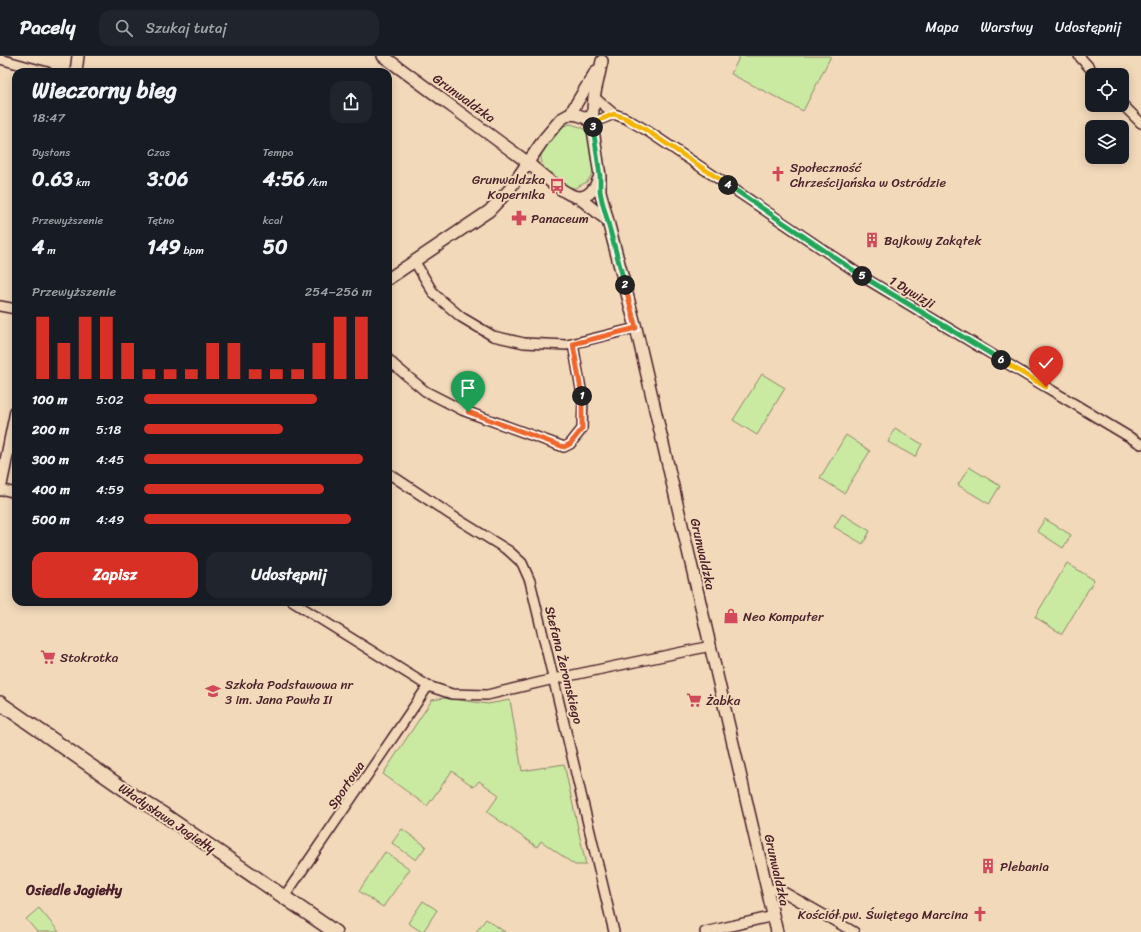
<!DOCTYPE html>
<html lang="pl">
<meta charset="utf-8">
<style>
:root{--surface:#171b24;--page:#20242c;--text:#f1f3f6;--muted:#9ea1a6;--line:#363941;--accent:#d93025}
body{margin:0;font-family:Sriracha,sans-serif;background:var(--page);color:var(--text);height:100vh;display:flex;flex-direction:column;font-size:15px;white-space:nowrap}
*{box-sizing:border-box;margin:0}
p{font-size:13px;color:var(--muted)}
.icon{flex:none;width:22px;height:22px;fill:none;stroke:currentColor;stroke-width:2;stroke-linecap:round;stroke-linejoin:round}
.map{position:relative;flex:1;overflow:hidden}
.panel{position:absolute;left:12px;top:12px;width:380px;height:538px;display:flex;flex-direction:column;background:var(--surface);border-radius:12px;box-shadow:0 2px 10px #0003}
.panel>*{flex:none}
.controls{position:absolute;left:1085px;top:12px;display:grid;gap:8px}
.controls a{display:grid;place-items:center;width:44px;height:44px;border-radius:8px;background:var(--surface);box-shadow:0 2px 10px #0003;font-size:20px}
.pin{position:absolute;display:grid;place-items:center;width:34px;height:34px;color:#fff;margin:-41px -17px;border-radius:50% 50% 50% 0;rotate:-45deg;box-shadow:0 0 4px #0007}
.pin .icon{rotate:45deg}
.km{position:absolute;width:20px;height:20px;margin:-10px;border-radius:50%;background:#222;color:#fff;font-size:11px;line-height:20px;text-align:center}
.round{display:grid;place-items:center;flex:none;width:42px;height:42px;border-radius:12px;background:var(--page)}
.head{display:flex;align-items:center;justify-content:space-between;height:68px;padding:0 20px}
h1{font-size:22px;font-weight:700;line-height:30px}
.stats{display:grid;grid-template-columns:repeat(3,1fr);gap:6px;height:68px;padding:4px 20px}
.stats div{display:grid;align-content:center}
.stats b{font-size:20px;font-weight:700}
.stats small{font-size:11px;font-weight:400}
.stats p{font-size:11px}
.chart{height:112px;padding:8px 20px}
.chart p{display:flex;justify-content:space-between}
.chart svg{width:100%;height:72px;margin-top:4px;stroke:var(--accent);stroke-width:6}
.cta{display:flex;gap:8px;margin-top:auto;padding:8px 20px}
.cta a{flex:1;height:46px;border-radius:12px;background:var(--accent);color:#fff;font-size:16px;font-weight:700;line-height:46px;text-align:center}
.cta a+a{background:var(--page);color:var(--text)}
ul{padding:0 20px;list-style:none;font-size:13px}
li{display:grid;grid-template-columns:64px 48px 1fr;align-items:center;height:30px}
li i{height:10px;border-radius:5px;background:var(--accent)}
header{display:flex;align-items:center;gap:24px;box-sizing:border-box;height:56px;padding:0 20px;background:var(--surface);border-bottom:1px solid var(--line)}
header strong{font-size:19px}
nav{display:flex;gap:22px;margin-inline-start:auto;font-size:14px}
.search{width:280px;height:36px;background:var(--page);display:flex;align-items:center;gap:10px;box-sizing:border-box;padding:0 14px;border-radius:12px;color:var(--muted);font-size:15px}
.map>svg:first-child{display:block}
</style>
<header>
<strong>Pacely</strong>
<div class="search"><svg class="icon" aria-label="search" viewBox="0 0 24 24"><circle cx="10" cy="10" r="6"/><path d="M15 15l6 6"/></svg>Szukaj tutaj</div>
<nav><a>Mapa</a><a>Warstwy</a><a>Udostępnij</a></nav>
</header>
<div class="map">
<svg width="1141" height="876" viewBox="0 0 1141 876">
<rect width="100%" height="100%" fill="#f2d9ba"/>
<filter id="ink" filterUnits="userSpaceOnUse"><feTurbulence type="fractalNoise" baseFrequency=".025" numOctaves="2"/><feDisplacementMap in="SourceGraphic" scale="8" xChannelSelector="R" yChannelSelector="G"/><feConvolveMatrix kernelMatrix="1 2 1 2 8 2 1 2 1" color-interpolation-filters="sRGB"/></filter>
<g filter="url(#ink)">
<path fill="#caeaa2" stroke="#8a8466" d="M740,0H831L803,55L731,18Z
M571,68L583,72L590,80L594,115L587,126L575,132L565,130L544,114L541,103V97L557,74L562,70Z
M762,318L785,332L757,379L733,364Z
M895,372L922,388L915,401L888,386Z
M846,379L870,395L844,437L820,422Z
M969,411L1000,430L989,448L958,429Z
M842,458L870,475L863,488L834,471Z
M1045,463L1071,479L1063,492L1037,475Z
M1067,507L1094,524L1062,578L1035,561Z
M445,642L488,648L510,644L522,715L564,708L586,809H575L541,785L537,791L487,756L499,739L479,725L474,731L452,715L427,750L383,718L432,644Z
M402,773L426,790L416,804L392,787Z
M385,796L410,813L383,851L359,835Z
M423,845L437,854L423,876H422L408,867Z
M39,852L59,876H37L26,863Z
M486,863L505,876H476Z"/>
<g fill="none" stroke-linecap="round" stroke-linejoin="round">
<g stroke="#4a1f2b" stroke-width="12">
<path id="minor" d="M1079,0L1096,19
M0,3L47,16
M594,41L614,58
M1122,48L1141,67
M592,67L614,58L625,62L646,74L868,224L1141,388
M415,206L434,238L461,261L493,280L524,287L567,289L636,272
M0,250L16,253
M388,303L394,309L425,335L462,354L564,391L570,388L582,373L583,344L573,288
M388,417L451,459L509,495L522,507L530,525L614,876
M0,433L16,437
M293,546L428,630L452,638L487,639L554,623L711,590
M768,834L776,833L780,834L854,876
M284,841L428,630
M705,876L774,860"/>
</g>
<g stroke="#4a1f2b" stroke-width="14">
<path id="tertiary" d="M383,0C430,34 476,69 523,103C535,112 564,140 578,141C589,142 596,131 599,122
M602,5L594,41L592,67L600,120V135L636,272L777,876
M76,16L78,0
M570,58L596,15
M578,141L607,164
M388,223L489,155L509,134L544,83L561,63L570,58L578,59L586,62L592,67
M0,434L16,355"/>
</g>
<g stroke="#4a1f2b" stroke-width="16">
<path id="secondary" d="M0,647L134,740L163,758L335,876"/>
</g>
<use href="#minor" stroke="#f2d9ba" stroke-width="9"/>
<use href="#tertiary" stroke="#f2d9ba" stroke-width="11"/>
<use href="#secondary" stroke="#f2d9ba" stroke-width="13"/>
</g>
</g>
<g fill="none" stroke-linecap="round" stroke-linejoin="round" filter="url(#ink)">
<g stroke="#fff" stroke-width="8">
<path id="split-1" d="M468,356L564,391L570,388L582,373V340"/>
</g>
<g stroke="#fff" stroke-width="8">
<path id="split-2" d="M582,340L573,288L636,272L625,229"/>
</g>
<g stroke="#fff" stroke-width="8">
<path id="split-3" d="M593,71L600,120V135L602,145L625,229"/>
</g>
<g stroke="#fff" stroke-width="8">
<path id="split-4" d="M593,71L592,67L614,58L625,62L646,74L728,129"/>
</g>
<g stroke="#fff" stroke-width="8">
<path id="split-5" d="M728,129L862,220"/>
</g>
<g stroke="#fff" stroke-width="8">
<path id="split-6" d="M862,220L1001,304"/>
</g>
<g stroke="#fff" stroke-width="8">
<path id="split-7" d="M1001,304L1046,331"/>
</g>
<use href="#split-1" stroke="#f0652b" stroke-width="5"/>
<use href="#split-2" stroke="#f0652b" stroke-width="5"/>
<use href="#split-3" stroke="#22a559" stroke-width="5"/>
<use href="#split-4" stroke="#f5b400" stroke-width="5"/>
<use href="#split-5" stroke="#22a559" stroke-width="5"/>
<use href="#split-6" stroke="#22a559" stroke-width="5"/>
<use href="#split-7" stroke="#f5b400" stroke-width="5"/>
</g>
<defs>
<g id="church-bare" transform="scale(1.2)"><path d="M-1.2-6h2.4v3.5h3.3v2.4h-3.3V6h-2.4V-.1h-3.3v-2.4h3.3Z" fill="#d1495b" stroke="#f2d9ba" stroke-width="2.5" paint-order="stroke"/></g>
<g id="bus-bare" transform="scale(1.2)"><path d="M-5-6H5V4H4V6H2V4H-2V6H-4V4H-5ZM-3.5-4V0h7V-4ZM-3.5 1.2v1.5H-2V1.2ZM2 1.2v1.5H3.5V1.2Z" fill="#d1495b" stroke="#f2d9ba" stroke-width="2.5" paint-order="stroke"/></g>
<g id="pharmacy-bare" transform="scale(1.2)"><path d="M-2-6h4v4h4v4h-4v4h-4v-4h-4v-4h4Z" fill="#d1495b" stroke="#f2d9ba" stroke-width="2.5" paint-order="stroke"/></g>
<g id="building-bare" transform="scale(1.2)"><path d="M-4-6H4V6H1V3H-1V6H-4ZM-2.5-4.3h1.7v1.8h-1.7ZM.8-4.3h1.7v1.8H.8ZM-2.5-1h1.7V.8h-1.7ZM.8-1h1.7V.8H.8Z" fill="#d1495b" stroke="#f2d9ba" stroke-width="2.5" paint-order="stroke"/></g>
<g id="shop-bare" transform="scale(1.2)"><path d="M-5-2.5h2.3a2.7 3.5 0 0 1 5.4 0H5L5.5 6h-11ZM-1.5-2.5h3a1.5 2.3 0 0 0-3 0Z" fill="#d1495b" stroke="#f2d9ba" stroke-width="2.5" paint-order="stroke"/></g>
<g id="supermarket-bare" transform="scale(1.2)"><path d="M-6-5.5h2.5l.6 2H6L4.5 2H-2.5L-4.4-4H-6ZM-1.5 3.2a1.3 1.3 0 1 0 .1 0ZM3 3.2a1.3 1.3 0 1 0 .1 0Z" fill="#d1495b" stroke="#f2d9ba" stroke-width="2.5" paint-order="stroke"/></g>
<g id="school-bare" transform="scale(1.2)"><path d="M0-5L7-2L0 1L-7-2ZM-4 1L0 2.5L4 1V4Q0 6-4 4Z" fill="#d1495b" stroke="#f2d9ba" stroke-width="2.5" paint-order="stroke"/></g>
</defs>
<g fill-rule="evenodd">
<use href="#church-bare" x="778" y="118"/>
<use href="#bus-bare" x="557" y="130"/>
<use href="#pharmacy-bare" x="519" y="162"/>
<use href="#building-bare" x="872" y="184"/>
<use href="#shop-bare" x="731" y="560"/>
<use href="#supermarket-bare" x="48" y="601"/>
<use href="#school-bare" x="213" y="635"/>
<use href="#supermarket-bare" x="694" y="644"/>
<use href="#building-bare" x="988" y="810"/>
<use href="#church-bare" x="980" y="858"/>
</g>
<g text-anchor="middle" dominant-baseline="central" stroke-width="4" stroke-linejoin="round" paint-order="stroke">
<g font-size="13" fill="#4a1f2b" stroke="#f2d9ba">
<text transform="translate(464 42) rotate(36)">Grunwaldzka</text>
<text transform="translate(912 236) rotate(31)">1 Dywizji</text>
<text transform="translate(703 498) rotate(77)">Grunwaldzka</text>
<text transform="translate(564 609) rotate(76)">Stefana Żeromskiego</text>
<text transform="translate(346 729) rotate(-56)">Sportowa</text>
<text transform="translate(167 762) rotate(34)">Władysława Jagiełły</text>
<text transform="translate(777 814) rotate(77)">Grunwaldzka</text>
</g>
<g font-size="13" fill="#4a1f2b" stroke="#f2d9ba" text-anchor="start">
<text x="790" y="111">Społeczność<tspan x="790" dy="15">Chrześcijańska w Ostródzie</tspan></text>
<text x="545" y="123" text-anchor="end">Grunwaldzka<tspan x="545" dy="15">Kopernika</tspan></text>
<text x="531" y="162">Panaceum</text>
<text x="884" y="184">Bajkowy Zakątek</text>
<text x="743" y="560">Neo Komputer</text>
<text x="60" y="601">Stokrotka</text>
<text x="225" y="628">Szkoła Podstawowa nr<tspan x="225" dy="15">3 im. Jana Pawła II</tspan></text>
<text x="706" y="644">Żabka</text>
<text x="1000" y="810">Plebania</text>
<text x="968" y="858" text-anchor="end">Kościół pw. Świętego Marcina</text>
</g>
<g font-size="14" font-weight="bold" fill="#4a1f2b" stroke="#f2d9ba">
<text x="74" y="834">Osiedle Jagiełły</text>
</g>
</g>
</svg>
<div class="controls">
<a><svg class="icon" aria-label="locate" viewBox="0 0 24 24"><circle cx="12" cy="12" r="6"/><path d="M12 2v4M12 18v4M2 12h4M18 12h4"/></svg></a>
<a><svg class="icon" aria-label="layers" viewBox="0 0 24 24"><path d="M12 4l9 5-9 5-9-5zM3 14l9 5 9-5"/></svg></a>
</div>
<div class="pin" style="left:468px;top:356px;background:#1e9e55"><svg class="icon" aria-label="arrive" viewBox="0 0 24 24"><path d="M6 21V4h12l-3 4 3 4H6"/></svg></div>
<div class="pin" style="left:1046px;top:331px;background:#d93025"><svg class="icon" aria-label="check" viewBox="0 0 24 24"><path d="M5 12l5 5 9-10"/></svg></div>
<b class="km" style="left:582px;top:340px">1</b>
<b class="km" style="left:625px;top:229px">2</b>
<b class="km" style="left:593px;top:71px">3</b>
<b class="km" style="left:728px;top:129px">4</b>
<b class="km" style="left:862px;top:220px">5</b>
<b class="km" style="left:1001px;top:304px">6</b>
<section class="panel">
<div class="head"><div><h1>Wieczorny bieg</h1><p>18:47</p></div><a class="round"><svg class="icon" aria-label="share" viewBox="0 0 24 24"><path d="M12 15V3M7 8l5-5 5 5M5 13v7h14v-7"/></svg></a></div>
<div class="stats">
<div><p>Dystans</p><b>0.63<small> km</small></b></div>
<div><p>Czas</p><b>3:06</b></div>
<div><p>Tempo</p><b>4:56<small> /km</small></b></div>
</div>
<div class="stats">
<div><p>Przewyższenie</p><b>4<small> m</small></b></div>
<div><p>Tętno</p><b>149<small> bpm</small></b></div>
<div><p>kcal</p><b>50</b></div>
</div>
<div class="chart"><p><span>Przewyższenie</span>254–256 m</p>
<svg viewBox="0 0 160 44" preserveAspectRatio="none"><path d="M5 44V6M15 44V22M25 44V6M35 44V6M45 44V22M55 44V38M65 44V38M75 44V38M85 44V22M95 44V22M105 44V38M115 44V38M125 44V38M135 44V22M145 44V6M155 44V6"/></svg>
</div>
<ul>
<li><b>100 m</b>5:02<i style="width:76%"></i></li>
<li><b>200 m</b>5:18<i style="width:61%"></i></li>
<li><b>300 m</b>4:45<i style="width:96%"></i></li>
<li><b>400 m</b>4:59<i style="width:79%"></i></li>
<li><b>500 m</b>4:49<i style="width:91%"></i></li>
</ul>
<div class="cta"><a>Zapisz</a><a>Udostępnij</a></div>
</section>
</div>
